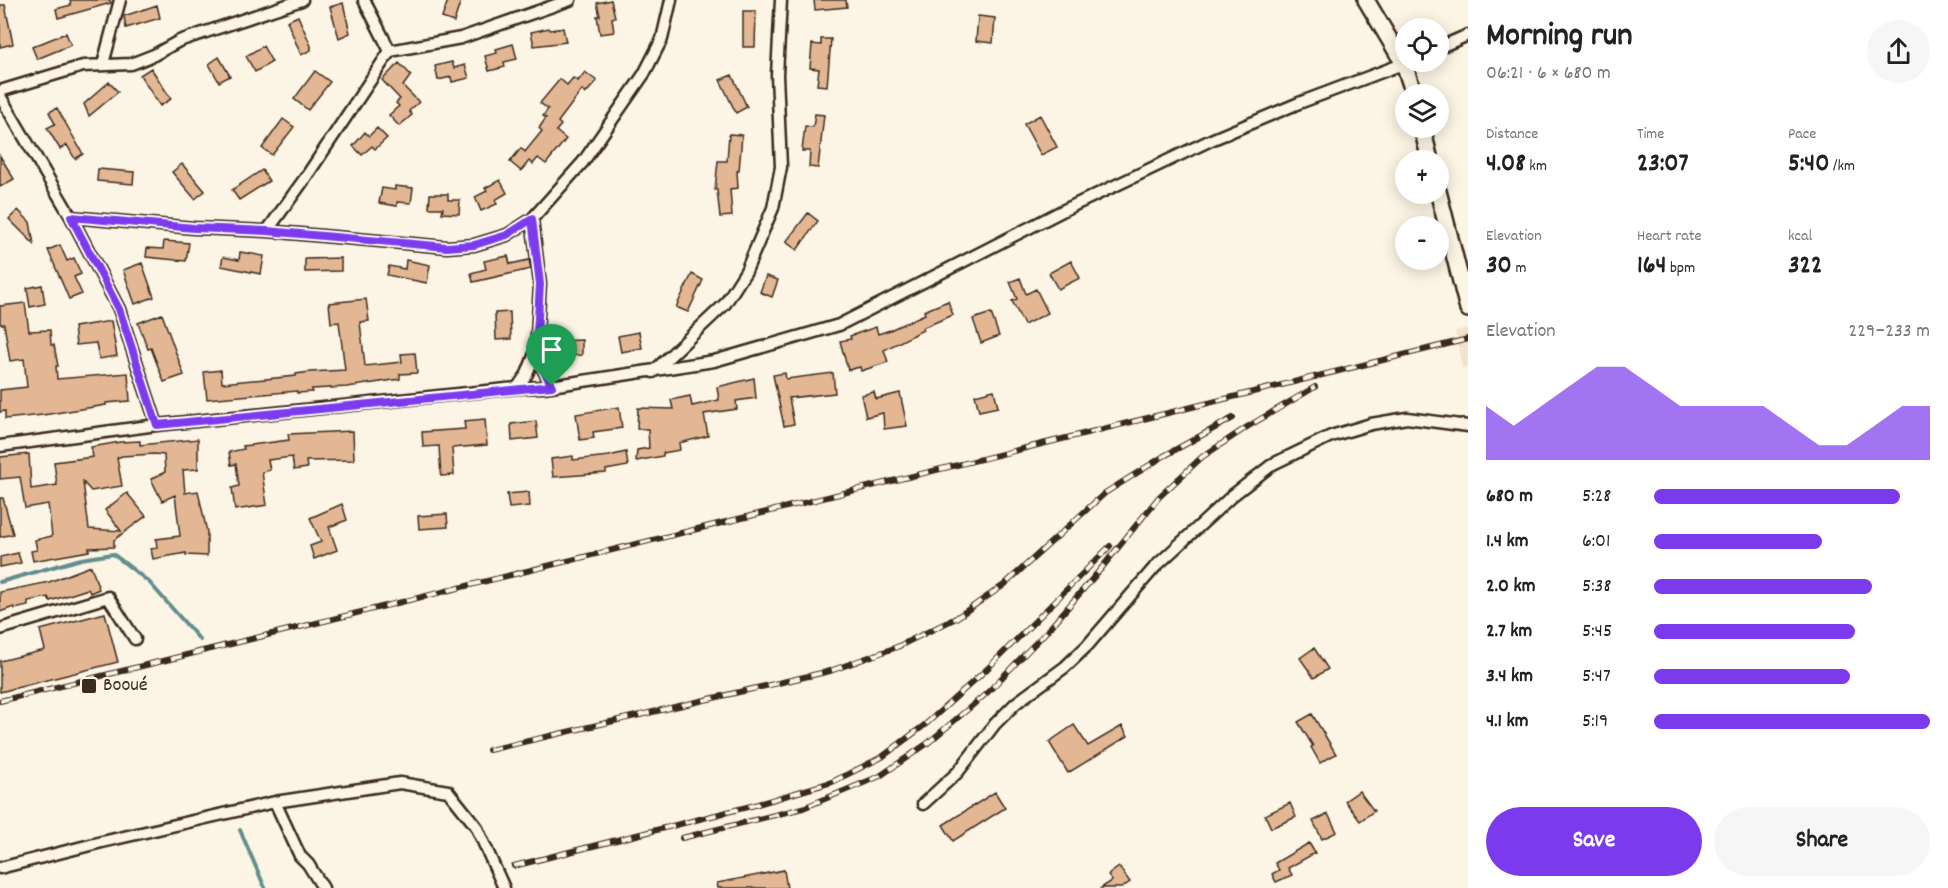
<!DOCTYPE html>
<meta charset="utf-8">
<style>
:root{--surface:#fff;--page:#f6f6f6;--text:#222;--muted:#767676;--accent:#7c3aed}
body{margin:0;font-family:Dekko,sans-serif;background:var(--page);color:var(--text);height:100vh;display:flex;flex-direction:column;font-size:22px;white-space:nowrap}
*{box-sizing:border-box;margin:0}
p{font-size:20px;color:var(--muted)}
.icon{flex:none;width:33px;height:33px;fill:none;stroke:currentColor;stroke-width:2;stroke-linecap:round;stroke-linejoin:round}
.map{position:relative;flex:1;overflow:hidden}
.panel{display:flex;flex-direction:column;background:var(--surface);width:480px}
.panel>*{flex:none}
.buttons{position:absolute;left:1395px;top:18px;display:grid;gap:12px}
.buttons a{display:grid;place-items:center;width:54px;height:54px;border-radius:50%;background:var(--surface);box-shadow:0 3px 15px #0003;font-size:30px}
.pin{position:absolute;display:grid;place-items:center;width:51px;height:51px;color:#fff;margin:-62px -26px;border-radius:50% 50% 50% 0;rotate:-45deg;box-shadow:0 0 6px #0007}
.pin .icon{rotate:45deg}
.round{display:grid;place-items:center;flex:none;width:63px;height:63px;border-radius:32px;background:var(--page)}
.overview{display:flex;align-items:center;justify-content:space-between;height:102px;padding:0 18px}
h1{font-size:33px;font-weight:700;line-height:45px}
.figures{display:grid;grid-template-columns:repeat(3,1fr);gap:9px;height:102px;padding:6px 18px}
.figures div{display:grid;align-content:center}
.figures b{font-size:26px;font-weight:700}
.figures small{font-size:16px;font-weight:400}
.figures p{font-size:16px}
.chart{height:168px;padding:12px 18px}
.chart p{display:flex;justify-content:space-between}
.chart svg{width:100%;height:108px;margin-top:6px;fill:var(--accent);opacity:.7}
.action{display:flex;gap:12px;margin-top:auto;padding:12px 18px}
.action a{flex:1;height:69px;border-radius:36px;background:var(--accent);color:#fff;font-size:24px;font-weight:700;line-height:69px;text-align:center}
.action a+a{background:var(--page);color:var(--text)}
ul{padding:0 18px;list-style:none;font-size:20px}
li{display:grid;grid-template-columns:96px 72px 1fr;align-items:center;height:45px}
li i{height:15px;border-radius:8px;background:var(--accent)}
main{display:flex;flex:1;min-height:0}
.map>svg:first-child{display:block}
</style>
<main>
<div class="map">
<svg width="1468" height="888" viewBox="0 0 1468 888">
<rect width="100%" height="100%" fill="#fcf5e5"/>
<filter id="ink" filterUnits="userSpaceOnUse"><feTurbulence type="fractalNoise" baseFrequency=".0167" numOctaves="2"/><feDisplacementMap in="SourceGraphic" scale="12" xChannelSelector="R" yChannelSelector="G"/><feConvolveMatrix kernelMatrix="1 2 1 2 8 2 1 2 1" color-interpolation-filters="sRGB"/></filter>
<g filter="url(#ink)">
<path fill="#f4e2cc" d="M1468,328V367L1462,368L1455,331Z"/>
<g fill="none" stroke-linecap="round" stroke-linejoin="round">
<path stroke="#648d8e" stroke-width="4" d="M0,582L81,559L113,554L149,582L200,640
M240,830L265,888"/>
</g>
<path fill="#e3b793" stroke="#3b2a1e" stroke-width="1.5" d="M70,0H110L111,3L58,18L56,9L71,5Z
M448,0H461L454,22L442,18Z
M611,0L615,17L612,18L614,32L600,34L597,16H600L597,3Z
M814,0H846L847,7L815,10Z
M343,3L350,33L339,38L330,7Z
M0,5H5L13,44L0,47Z
M157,5L160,18L126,28L124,16Z
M743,11H756L755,47H743Z
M298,16L311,46V50L301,55L287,21Z
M978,16L995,18L993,43L976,41Z
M549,28L550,30L563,28L566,42L534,46L531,32Z
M66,33L71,45L37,59L32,47Z
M821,39H831L827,86L817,85L819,69L810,68L812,44L821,45Z
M513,44L517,59L504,62L505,67L489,71L485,56L497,53L496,49Z
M263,46L272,62L255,72L246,56Z
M219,57L230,76L219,82L209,64Z
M452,62L454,68L465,65L469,78L452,82L451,77L438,80L435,66Z
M399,63L411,75L403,86L419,102L409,111L412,115L399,126L389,115L399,106L396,103L400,99L382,80Z
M151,68L171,99L160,106L140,75Z
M315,71L330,82L308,110L294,99Z
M585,72L597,81L585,94L582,90L558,122L561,125L556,131L566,139L546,164L538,158L533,164L529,161L521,171L510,162L521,148L525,152L542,131L539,128L546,118L543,116L548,109L540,103L560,79L567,85L573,78L578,81Z
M732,75L747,107L736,113L720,80Z
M109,82L118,92L89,116L84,104Z
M57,108L83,154L75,159L67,145L60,149L47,128L55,124L49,112Z
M815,114L824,115L818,168L809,167L810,151H802L805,126L813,127Z
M1040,115L1057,147L1041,155L1024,124Z
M283,119L294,127L272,155L262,148Z
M377,128L387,138L375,149L372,146L362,155L353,146L365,132L369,136Z
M729,134L742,135L739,171H737L738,188L730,189L732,216L720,217L717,190H715L718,161H727Z
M0,156L14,179L0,187Z
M182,164L205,191L195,199L172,172Z
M98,169L134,172L133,184L97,181Z
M262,170L269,181L239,200L232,190Z
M500,180L507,193L495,200L497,204L481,211L475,197L487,191L485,188Z
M395,186L413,188L411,203L397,202V206L379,203L382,188L395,190Z
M430,194H448V200H460L459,214L442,213L443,208H429Z
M18,210L30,222L34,244L9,219Z
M808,213L818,221L797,250L786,242Z
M164,241L189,243L186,261L146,257L147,248L163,249Z
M60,245L67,261L74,258L81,274L74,277L82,294L69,299L48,250Z
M240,252L264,256L261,274L221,266L223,257L239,260Z
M508,256L510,264L529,260L531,269L473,282L471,273L486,269L484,261Z
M341,258V271L305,272V259Z
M406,260L430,265L427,283L387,275L389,266L405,269Z
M1071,261L1080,278L1058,289L1049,273Z
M142,263L154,297L135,304L123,270Z
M692,274L703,280L688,312L676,307Z
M766,276L778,280L772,297L760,292Z
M1020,278L1026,294L1036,289L1048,313L1024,325L1012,301L1017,299L1010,282Z
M42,285L45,304L30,307L27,288Z
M366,299L369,321L360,322L365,366L402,362L401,354L415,353L417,373L400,374V379L347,387L312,389V392L297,393V391L207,399L204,372L221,370L222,383L296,376V374L310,372L345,370L339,322L331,323L329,303Z
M948,301L953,315L922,328L923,330L884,350L888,362L861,371L860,367L848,370L840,341L851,339L850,336L876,327L878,334L890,330L925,314L924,311Z
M25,303L29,331L50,330L51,345H54L58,366H56L57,379L128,373L130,401L106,403V405L43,415L5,419V411L0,412V390L27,387L24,359L10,361L4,324H0V306Z
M510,312L511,339L496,340L495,313Z
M991,313L999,336L981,343L973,319Z
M162,314L184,375L164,382L151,348L148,349L138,323Z
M111,321L117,356L99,359L96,343L76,345L74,327Z
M639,332L642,348L621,352L618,336Z
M582,340V355L560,356V341Z
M785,373L786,379L833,373L835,393L789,398L794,424L784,426L773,375Z
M754,378L756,398L736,401L737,409L704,414L708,436L679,443L680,450L663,453V456L636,461L637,450L649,448L648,429H637L638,408L673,409L671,400L690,396L692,406L719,400L717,387Z
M994,390L998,407L979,411L975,395Z
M874,392L876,399L900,393L907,426L884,429L883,413L866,417L861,395Z
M619,407L622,428L593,432L594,438L580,440L576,414Z
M485,419L487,445L452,448L454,475L441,476L439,446L423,447L422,432L465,429L464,421Z
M536,421L538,438L512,441L511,424Z
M353,431L354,460L306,461L307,468L294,470L292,457L268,460L270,470L262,472L267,505L235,510L232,488L239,486L236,464L231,465L229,452L244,449L243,446L289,440L288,434Z
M198,439V469L183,470L185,493L198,491L207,532V556L186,555V553L153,559L151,549L157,548L156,539L180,536L175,495L162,501L151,479L165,472L164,455L154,454L122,456L117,458L122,486L91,491L83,482L89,529L121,531L105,510L127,493L146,516L114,540V547L89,548V551L33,561L31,551L37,550L35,540L52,536L48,504L25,508L20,477L0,479V457L29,454L31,489L57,485L54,462L93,457L91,447L120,442L140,441V445Z
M626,452L628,466L606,470V473L553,477L551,459L573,456V460L609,456Z
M529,492L530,506L509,508L507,494Z
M0,498H3L13,534L0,537Z
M342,504L347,520L329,527L337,550L314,559L310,546L321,542L310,518Z
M447,514L448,527L419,529L418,516Z
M18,553L21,563L0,567V557Z
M91,566L99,589L90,593L88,589L50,601L48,597L28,601V606L15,609L14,607L0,612V592L49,582Z
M105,613L118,662L0,692V661L45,650L40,630Z
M1314,648L1328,669L1314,678L1300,658Z
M1312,714L1336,754L1320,763L1311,747L1313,746L1298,722Z
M1074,725L1088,746L1122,726L1128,736L1068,773L1049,742Z
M1359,791L1374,811L1360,821L1345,801Z
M995,792L1005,808L953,841L943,825Z
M1290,803L1296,817L1271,828L1265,815Z
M1328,814L1337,832L1322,839L1313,821Z
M1309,843L1315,853L1288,868L1292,875L1276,882L1272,874L1279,870L1275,863Z
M1119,867L1130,882L1121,888H1101L1112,881L1108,875Z
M784,870L787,888H718L717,883Z"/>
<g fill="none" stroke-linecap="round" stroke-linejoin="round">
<g stroke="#3b2a1e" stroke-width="15">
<path id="street" d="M364,0L390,51
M1438,48L1468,35
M103,64L120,0
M0,91L83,66L131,64L154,55L179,41L302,0
M0,96L71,217L119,309L157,425
M71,217L194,228L267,231L447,247L474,245L507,235L532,219L583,162L644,74L662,39L671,0
M267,231L306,177L390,51L461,38L570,0
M536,352L540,363L552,386
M653,372L725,304L746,271L773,208L781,167L777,75L781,0
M517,388L527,374L536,351L540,284L532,219
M0,446L157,425L517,388L544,387L714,361L839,325L1062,211L1211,140L1299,103L1408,62
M0,629L108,597L135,639
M275,802L300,856L308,864L323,888
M923,804L958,772L995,724L1016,703L1065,667L1087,646L1155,567L1233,495L1273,464L1331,436L1371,424L1407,418L1468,426
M0,868L102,842L275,802L400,783L448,791L476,826L504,888"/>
</g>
<g stroke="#3b2a1e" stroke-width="20">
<path id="secondary" d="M1366,0L1404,64L1414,94
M1422,128L1430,160
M1438,191L1468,309"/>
</g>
<use href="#street" stroke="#fcf5e5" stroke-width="10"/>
<use href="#secondary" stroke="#fcf5e5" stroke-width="15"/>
<g stroke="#3b2a1e" stroke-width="6">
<path id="rail" d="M0,701L1468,339
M489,750L830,671L897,647L956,618L1004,585L1105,493L1164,456L1233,418
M682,838L803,808L880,776L928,743L987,693L1049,629L1100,570L1159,497L1202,457L1247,427L1315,387
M514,866L751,806L832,782L882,757L926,724L987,669L1110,546"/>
</g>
<use href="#rail" stroke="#fcf5e5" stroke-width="4" stroke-dasharray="11" stroke-linecap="butt"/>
</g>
</g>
<g fill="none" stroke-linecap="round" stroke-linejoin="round" filter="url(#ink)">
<g stroke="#fff" stroke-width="12">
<path id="route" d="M71,217L194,228L267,231L447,247L474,245L507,235L532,219L540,284L536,351L540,363L552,386L157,425L119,309Z"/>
</g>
<use href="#route" stroke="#7c3aed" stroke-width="8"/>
</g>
<rect fill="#3b2a1e" stroke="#fcf5e5" stroke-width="2" x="81" y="678" width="16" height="16" rx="3"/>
<g text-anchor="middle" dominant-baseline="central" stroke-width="4.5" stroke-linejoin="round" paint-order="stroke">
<g font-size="20" fill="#3b2a1e" stroke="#fcf5e5" text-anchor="start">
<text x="103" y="686">Booué</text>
</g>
</g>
</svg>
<div class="buttons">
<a><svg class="icon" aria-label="locate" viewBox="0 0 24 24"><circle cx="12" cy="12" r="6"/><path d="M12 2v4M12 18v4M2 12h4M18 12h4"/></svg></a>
<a><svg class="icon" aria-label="layers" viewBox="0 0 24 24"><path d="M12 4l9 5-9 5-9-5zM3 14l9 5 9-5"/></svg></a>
<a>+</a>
<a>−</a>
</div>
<div class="pin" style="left:552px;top:386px;background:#1e9e55"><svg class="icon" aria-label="arrive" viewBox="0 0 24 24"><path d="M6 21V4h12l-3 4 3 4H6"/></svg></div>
</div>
<section class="panel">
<div class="overview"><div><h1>Morning run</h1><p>06:21 · 6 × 680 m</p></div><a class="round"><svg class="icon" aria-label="share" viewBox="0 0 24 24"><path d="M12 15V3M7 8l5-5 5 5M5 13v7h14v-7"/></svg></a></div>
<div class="figures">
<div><p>Distance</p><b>4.08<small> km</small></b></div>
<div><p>Time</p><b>23:07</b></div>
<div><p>Pace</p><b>5:40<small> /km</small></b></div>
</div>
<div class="figures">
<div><p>Elevation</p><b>30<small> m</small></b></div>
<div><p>Heart rate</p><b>164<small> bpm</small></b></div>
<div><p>kcal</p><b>322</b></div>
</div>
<div class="chart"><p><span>Elevation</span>229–233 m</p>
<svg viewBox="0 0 160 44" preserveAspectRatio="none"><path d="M0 44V22L10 30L20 22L30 14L40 6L50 6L60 14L70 22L80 22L90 22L100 22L110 30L120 38L130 38L140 30L150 22L160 22V44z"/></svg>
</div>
<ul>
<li><b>680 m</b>5:28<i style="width:89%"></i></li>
<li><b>1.4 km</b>6:01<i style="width:61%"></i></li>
<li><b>2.0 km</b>5:38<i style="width:79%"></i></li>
<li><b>2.7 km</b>5:45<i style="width:73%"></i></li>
<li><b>3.4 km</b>5:47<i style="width:71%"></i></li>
<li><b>4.1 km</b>5:19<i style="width:100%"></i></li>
</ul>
<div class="action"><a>Save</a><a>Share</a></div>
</section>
</main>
